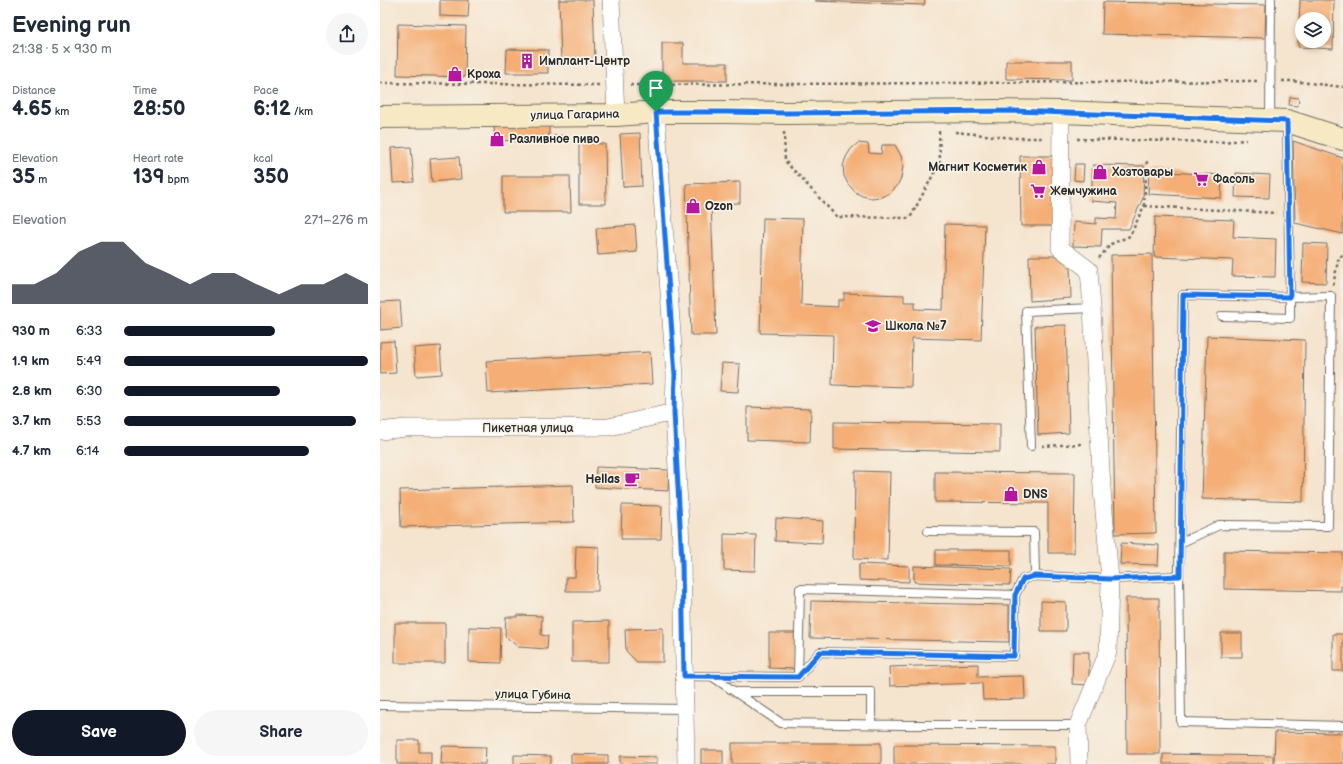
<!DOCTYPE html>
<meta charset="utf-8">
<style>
:root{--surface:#fff;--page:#f6f6f7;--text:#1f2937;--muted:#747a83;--accent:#111827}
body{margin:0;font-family:"Balsamiq Sans",sans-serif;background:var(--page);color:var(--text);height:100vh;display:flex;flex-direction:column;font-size:15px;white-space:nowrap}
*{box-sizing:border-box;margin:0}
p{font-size:13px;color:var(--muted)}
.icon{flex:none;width:22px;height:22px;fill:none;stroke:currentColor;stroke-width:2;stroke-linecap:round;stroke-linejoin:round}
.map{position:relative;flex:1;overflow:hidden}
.sheet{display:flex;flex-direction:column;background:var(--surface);width:380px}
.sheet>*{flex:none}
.buttons{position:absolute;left:915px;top:12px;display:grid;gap:8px}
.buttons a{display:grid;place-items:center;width:36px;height:36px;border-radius:50%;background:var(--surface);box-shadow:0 2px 6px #0003;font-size:20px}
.pin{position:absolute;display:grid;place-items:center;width:34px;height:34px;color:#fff;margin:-41px -17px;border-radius:50% 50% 50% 0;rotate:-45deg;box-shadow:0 0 4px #0007}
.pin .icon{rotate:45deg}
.round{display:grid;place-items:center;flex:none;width:42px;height:42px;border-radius:21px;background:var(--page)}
.summary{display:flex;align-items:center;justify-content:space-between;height:68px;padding:0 12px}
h1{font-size:22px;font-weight:600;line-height:30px}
.figures{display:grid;grid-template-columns:repeat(3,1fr);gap:6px;height:68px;padding:4px 12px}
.figures div{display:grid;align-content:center}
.figures b{font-size:20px;font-weight:600}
.figures small{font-size:11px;font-weight:400}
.figures p{font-size:11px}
.chart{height:112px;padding:8px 12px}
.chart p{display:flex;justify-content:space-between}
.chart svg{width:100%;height:72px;margin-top:4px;fill:var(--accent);opacity:.7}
.primary-button{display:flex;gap:8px;margin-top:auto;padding:8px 12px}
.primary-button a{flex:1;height:46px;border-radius:24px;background:var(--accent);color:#fff;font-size:16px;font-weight:600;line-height:46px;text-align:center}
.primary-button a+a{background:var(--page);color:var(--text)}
ul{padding:0 12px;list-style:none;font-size:13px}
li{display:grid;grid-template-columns:64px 48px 1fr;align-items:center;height:30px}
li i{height:10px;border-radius:5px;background:var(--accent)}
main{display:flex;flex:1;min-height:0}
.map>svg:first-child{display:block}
</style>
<main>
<section class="sheet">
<div class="summary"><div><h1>Evening run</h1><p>21:38 · 5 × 930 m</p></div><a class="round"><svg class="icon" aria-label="share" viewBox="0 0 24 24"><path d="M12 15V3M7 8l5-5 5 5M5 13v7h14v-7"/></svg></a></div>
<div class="figures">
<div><p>Distance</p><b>4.65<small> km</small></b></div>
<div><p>Time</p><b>28:50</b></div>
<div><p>Pace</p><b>6:12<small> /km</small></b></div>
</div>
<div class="figures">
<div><p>Elevation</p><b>35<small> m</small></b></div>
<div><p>Heart rate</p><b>139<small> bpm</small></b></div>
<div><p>kcal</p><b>350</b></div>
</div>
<div class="chart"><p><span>Elevation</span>271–276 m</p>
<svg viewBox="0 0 160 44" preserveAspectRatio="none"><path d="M0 44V32L10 32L20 25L30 12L40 6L50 6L60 19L70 25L80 32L90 25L100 25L110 32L120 38L130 32L140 32L150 25L160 32V44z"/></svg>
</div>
<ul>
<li><b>930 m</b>6:33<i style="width:62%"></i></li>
<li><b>1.9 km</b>5:49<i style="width:100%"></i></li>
<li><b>2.8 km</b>6:30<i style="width:64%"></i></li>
<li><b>3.7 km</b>5:53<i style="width:95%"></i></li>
<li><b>4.7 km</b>6:14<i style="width:76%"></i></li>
</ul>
<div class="primary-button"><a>Save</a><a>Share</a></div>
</section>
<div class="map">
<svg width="963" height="764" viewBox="0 0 963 764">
<rect width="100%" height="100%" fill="#f7f3e8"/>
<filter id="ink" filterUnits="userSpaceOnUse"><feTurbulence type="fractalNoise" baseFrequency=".025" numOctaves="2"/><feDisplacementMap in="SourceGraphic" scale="8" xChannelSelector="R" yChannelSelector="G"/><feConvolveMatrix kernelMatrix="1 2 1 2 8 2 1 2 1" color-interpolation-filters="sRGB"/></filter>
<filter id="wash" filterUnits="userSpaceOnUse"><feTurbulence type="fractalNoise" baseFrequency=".012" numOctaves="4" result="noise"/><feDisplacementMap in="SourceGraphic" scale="16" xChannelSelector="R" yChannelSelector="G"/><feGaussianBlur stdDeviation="0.9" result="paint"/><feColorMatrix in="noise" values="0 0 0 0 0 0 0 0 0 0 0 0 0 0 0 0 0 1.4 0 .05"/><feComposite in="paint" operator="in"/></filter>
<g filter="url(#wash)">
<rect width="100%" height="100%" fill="#f5e4ce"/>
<g id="blocks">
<path fill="#f5af76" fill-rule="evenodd" d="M60,0H89L88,17L60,16Z
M179,0H213L215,60L181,61Z
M435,0H545L544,5L434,1Z
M920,0H954L953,49L918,47ZM922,19H944V41H922Z
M723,2L886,5L885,38L722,34Z
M18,24L86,26L85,77L17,75Z
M282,43H303V63H347V81H282Z
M127,49L168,50V73H126Z
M626,61H692V80L626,79Z
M910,97L919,98L918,106L909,105Z
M169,125V139L115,141L114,127Z
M260,133L262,186L243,187L240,134Z
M913,141L963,158V234L915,223Z
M199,143L225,144L226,204H199Z
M478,143L488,144L489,153L501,154L502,145H515L521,156L523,166L521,178L517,186L510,193L501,197L491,198L482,196L474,191L468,184L464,176L463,166L466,157L471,149Z
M31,147L34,182L13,183L11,148Z
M640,156H674L675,226H641Z
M79,157L81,179L52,182L50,159Z
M695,164H704L703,181L694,180Z
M713,165L764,166L763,198L749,229H722L721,247L693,246L694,222L716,224V218L736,219L737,203L711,201Z
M769,171L842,175L841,198L768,194Z
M856,173L890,175L889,198L855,197Z
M123,176H190L191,212H123Z
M360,182V203L331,204L336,335H311L306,184Z
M775,217L854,220L853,237L896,239L895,277L852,276L853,260L774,257Z
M383,218L423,219L421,305L458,307V300H464V293L524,295V302H535V309L563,310L565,224L605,225L601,340L532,338L531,387L452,385L453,335L380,333Z
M255,225L257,252L218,255L216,228Z
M923,243L947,244L946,283L922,282Z
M772,254L776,533L735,534L731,255Z
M649,256H676L690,266L691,298L650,301Z
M20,301L22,328L0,330V302Z
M686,325L689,433L658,435L655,326Z
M827,336L925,340L923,502L822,499Z
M14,341L16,373L0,374V342Z
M60,346L62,374L36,376L34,348Z
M270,352L272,384L108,393L106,361Z
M342,363L360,364L358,392L340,391Z
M367,407L431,409L430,442L367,440Z
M454,422L620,424V452L454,449Z
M216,467L289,470L288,491L215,487Z
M475,471L510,472L508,560L474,559Z
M555,472L695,473L694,553H668V503L555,502Z
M193,485L194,522L21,527L20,490Z
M242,505L282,506L281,539H241Z
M396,518L443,521L442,543L395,541Z
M344,534L376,535L375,571L344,570Z
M741,543L779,545L778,565L740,564Z
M196,546L219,547L218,591H186V577H195Z
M556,550H631V566L556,565Z
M844,551L963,553V586H961V591L844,589Z
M479,564L529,566V582L479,580Z
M534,566L631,569L630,585L534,582Z
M746,598H779L780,754H747Z
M431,601L629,605V642L430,638Z
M661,601L686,602V631H661Z
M137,615L162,616L161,635L168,636L167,649L138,647L125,636L126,617H137Z
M229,621V662H192V622Z
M15,623H65V663H15Z
M89,627L121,628L120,663L89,662Z
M283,628V662H257L246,651L245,629Z
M389,633H415V669L389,668Z
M841,633H862V657H841Z
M953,634H963V671H953Z
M693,652H709V685L692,684Z
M598,664V677L644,676L645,699L603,700L602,683L510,686L509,667Z
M895,732L963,733V764H894Z
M17,740H39V752H51V764H17Z
M352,743H501V764H352Z
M514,745L675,746V764H514Z
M62,746L106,747L105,764H61Z
M321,750H343V764H321Z
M191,754L228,755V764H191Z
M783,754L893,756V764H783Z
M134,755L171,756V764H134Z
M240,756L277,757V764H240Z"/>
</g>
</g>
<g filter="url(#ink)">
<use href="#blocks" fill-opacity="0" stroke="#726c64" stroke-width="1"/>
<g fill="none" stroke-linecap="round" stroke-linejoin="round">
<g stroke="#726c64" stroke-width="10">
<path id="lane" d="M890,119L891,0
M907,122L910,297L803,295L799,576L801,722L963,726
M651,446L646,311L712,308
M548,531L654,532L655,576L730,579L799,576
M800,543L839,525L948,526L951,296L910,297V318L842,316
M635,595L643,579L655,576
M304,676L418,677L440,652L634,656L635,595L420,589L418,677
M333,677L401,723L525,725H698
M356,692H491V724
M0,705L305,709"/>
</g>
<g stroke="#726c64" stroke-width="18">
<path id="street" d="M231,0L236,115
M276,112L295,375L294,412L302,562L306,764
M681,112L680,248L709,270L712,308L722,489L730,579L728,652L698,725L699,764
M0,431L26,428L229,427L294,412"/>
</g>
<g stroke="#726c64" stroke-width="24">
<path id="secondary" d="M0,117L236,115L276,112H346L405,113L616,111L681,112L907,121L963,139"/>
</g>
<path stroke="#726c64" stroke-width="2.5" stroke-dasharray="3 3" stroke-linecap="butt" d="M902,81H912L963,87
M0,83L219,85
M250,85L879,81
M404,132L405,161L457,217L530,218L560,162L559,131
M575,132L634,138H664
M149,137L184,136
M697,139L839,142L866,140
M764,206L896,213
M719,258L731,244L750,236L764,206L767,160
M953,285L959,257L963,255
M662,446L701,444"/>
<use href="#lane" stroke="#fff" stroke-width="8"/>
<use href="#street" stroke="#fff" stroke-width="17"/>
<use href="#secondary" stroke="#f6e9c3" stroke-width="22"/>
</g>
</g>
<g fill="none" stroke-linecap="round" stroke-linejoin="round" filter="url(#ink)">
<g stroke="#fff" stroke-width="8">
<path id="route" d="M634,111L907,121L910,297L803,295L800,576L730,579L655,576L643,579L635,595L634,656L440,652L418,677L304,676L302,562L294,412L295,375L276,112H346L405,113Z"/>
</g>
<use href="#route" stroke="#1a73e8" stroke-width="5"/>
</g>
<defs>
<g id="building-bare" transform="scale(1.2)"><path d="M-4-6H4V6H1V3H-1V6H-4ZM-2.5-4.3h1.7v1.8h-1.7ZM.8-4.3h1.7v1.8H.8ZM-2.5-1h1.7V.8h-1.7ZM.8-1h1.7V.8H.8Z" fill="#b5179e" stroke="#f7f3e8" stroke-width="2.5" paint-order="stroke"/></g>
<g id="shop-bare" transform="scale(1.2)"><path d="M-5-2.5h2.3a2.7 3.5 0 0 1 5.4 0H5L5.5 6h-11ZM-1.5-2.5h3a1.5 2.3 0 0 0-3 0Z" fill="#b5179e" stroke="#f7f3e8" stroke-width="2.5" paint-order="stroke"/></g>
<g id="supermarket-bare" transform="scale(1.2)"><path d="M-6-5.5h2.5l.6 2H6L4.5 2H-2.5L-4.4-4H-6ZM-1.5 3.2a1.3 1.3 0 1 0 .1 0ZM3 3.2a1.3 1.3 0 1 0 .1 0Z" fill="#b5179e" stroke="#f7f3e8" stroke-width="2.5" paint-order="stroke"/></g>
<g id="school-bare" transform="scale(1.2)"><path d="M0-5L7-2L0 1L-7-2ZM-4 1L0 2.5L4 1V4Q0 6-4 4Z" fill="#b5179e" stroke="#f7f3e8" stroke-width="2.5" paint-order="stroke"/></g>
<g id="cafe-bare" transform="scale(1.2)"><path d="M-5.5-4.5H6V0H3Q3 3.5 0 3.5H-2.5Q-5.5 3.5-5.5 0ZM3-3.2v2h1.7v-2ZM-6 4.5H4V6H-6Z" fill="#b5179e" stroke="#f7f3e8" stroke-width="2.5" paint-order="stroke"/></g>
</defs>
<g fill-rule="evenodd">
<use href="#building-bare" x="147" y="61"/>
<use href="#shop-bare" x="75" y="74"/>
<use href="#shop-bare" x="117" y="139"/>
<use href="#shop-bare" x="659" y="167"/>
<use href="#shop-bare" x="720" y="172"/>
<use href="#supermarket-bare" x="821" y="179"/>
<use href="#supermarket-bare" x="658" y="191"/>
<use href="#shop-bare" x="313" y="206"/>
<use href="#school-bare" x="493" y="326"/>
<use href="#cafe-bare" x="252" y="479"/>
<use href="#shop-bare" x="631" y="494"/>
</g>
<g text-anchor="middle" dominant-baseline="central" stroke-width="3.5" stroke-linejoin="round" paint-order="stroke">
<g font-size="12" font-weight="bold" fill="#2b2b2b" stroke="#f7f3e8" text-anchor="start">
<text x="159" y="61">Имплант-Центр</text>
<text x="87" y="74">Кроха</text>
<text x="129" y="139">Разливное пиво</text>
<text x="647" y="167" text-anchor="end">Магнит Косметик</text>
<text x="732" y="172">Хозтовары</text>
<text x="833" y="179">Фасоль</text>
<text x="670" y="191">Жемчужина</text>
<text x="325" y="206">Ozon</text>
<text x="505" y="326">Школа №7</text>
<text x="240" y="479" text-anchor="end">Hellas</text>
<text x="643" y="494">DNS</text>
</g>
<g font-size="12" fill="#2b2b2b" stroke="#f7f3e8">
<text transform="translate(195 115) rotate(-1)">улица Гагарина</text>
<text x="148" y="428">Пикетная улица</text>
<text transform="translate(153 695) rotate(1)">улица Губина</text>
</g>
</g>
</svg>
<div class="buttons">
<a><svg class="icon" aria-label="layers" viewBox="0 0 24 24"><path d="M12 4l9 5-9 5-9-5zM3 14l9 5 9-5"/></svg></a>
</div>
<div class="pin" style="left:276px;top:112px;background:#1e9e55"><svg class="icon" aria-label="arrive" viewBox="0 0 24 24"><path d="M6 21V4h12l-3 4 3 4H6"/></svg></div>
</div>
</main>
